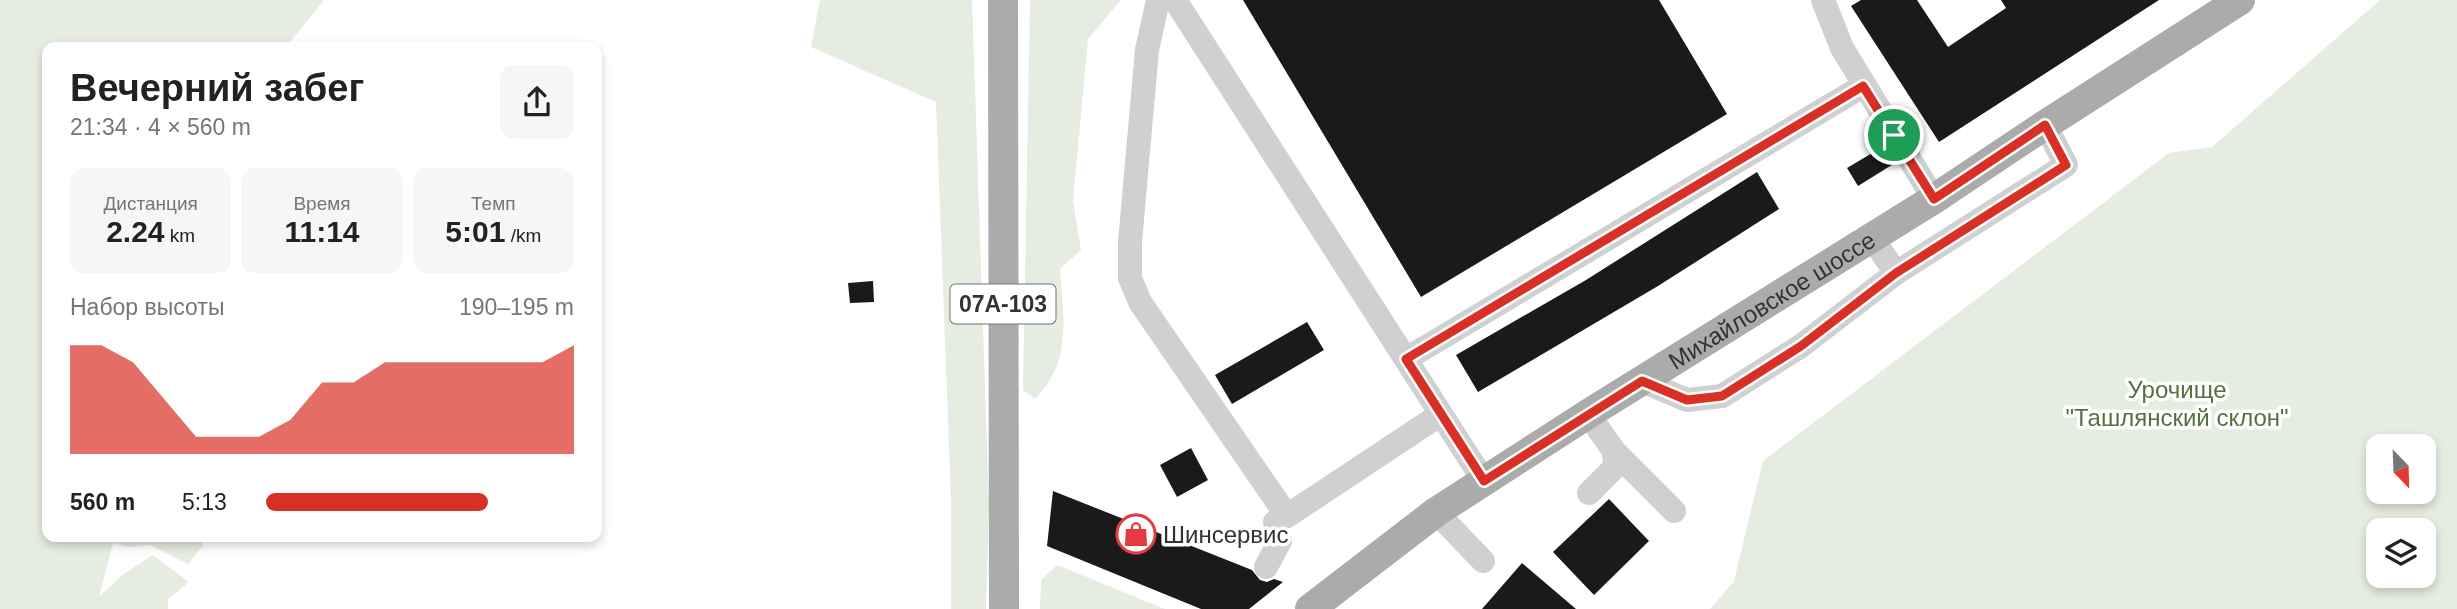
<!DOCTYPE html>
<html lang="ru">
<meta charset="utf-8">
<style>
:root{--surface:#fff;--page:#f6f6f6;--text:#222;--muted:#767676;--accent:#d93025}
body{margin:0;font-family:Arial,sans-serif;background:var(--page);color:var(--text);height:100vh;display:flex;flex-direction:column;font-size:26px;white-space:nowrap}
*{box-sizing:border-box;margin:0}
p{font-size:23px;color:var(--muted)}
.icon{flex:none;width:38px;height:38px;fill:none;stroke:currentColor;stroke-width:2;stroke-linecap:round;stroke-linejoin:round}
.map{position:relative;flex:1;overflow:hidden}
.side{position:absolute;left:42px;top:42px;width:560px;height:500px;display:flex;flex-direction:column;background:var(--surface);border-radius:14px;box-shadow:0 4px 10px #0003}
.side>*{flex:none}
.needle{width:46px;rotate:157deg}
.fabs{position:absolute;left:2366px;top:434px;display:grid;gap:14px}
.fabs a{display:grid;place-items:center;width:70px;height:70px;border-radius:14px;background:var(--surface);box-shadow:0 4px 10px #0003;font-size:35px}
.pin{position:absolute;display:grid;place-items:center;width:60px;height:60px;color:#fff;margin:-30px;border:4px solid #fff;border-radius:50%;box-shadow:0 2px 7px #0007}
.round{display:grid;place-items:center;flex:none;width:74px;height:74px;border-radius:14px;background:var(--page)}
.head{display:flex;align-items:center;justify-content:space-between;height:119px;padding:0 28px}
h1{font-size:38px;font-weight:700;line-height:52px}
.metrics{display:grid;grid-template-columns:repeat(3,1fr);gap:10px;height:119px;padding:7px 28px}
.metrics div{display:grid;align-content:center;border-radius:14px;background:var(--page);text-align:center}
.metrics b{font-size:30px;font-weight:700}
.metrics small{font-size:19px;font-weight:400}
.metrics p{font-size:19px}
.chart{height:196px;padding:14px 28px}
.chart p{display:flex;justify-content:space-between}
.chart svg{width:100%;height:126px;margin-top:7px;fill:var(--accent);opacity:.7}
ul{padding:0 28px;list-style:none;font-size:23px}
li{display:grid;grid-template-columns:112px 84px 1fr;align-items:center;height:52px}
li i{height:18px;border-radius:9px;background:var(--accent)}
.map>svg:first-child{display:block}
</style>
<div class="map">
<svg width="2457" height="609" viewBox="0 0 2457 609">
<rect width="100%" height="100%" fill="#fff"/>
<path fill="#e6ecdf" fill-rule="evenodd" d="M0,0H324L286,47H47V537H202L203,546L188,564L150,545L128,547L113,543L99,597L122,575L153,555L189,582L168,599V609H0Z
M820,0H972L989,506L986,609H951V500L936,102L811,47Z
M1030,0H1121L1088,39L1073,200L1081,250L1060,269C1063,317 1073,361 1035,399L1023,390Z
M2380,0H2457V609H1710L1734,581L1763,461L2169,153L2212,147ZM2378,446H2424V492H2378ZM2378,530H2424V576H2378Z
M1057,565L1165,609H1040L1041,580Z"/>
<path fill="#1a1a1a" d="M1243,0H1659L1727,114L1421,297Z
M1861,0H1917L1948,47L2006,8L2001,0H2159L1939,142L1851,6Z
M1884,146L1895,163L1858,186L1847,168Z
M1757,172L1779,209L1658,286L1478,392L1456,355L1586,280Z
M873,281L874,302L850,303L848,283Z
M1307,322L1324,350L1232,404L1215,375Z
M1191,448L1208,480L1177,497L1160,465Z
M1053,491L1252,570L1260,580L1267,582L1274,579L1283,582L1249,609H1201L1047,546Z
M1609,499L1649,541L1594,595L1553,552Z
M1522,563L1576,609H1482Z"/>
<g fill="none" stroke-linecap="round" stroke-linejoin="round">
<path stroke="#d0d0d0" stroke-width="24" d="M1158,0L1147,50L1130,242V278L1140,302L1287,516L1441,414
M1175,0L1484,481
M1823,0L1842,48L1934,199
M1896,273L2066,165L2045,125
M1406,359L1863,86
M1642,381L1687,400L1722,396L1801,346L1896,273L1872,238
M1588,414L1614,451L1674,511
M1589,493L1615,467L1614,451
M1436,512L1483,561
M1266,567L1280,541L1275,522L1287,516"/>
<g stroke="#ababab" stroke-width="30">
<path d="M1003,0L1004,609"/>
<path id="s1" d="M1310,609L1436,512L1588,414L1934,199L2045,125L2240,0"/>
</g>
</g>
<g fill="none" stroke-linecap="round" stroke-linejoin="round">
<g stroke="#fff" stroke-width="14">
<path id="route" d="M1863,86L1934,199L2045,125L2066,165L1896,273L1801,346L1722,396L1687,400L1642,381L1484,481L1406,359Z"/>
</g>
<use href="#route" stroke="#d93025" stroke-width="9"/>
</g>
<defs>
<g id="shop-ring" transform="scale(2.0125)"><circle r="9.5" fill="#fff" stroke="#e63946" stroke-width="1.5"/><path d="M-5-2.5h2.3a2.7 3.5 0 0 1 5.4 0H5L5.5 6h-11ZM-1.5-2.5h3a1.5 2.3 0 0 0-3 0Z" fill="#e63946"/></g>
</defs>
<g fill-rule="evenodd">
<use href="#shop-ring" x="1136" y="534"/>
</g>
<g text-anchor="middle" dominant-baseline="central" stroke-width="7" stroke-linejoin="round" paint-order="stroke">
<rect fill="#fff" stroke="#707070" stroke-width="2" x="950.5" y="284.5" width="105" height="39" rx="5"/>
<g font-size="23" font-weight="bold" fill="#333">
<text x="1003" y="304">07А-103</text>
</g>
<g font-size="24" fill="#333" stroke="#fff">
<text stroke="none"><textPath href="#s1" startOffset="556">Михайловское шоссе</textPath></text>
</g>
<g font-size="24" fill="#56703f" stroke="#fff">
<text x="2177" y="389">Урочище<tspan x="2177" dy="28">"Ташлянский склон"</tspan></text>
</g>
<g font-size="24" fill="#333" stroke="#fff" text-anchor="start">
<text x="1163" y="534">Шинсервис</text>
</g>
</g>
</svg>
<div class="fabs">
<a><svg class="needle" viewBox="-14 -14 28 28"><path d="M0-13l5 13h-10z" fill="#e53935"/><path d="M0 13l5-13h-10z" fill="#767676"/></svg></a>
<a><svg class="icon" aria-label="layers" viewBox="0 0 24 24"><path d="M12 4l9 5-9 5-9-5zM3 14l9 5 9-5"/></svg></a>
</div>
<div class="pin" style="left:1894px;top:135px;background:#1e9e55"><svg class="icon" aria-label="arrive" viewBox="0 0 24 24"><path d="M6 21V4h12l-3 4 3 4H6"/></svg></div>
<section class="side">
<div class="head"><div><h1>Вечерний забег</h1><p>21:34 · 4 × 560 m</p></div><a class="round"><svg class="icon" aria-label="share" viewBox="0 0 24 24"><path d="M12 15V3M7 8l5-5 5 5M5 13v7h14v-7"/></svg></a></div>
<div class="metrics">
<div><p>Дистанция</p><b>2.24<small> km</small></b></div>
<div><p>Время</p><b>11:14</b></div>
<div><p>Темп</p><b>5:01<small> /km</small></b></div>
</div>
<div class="chart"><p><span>Набор высоты</span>190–195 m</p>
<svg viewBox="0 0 160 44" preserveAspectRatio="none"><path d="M0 44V6L10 6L20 12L30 25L40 38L50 38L60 38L70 32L80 19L90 19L100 12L110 12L120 12L130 12L140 12L150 12L160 6V44z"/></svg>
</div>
<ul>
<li><b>560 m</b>5:13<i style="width:72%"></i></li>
</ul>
</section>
</div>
